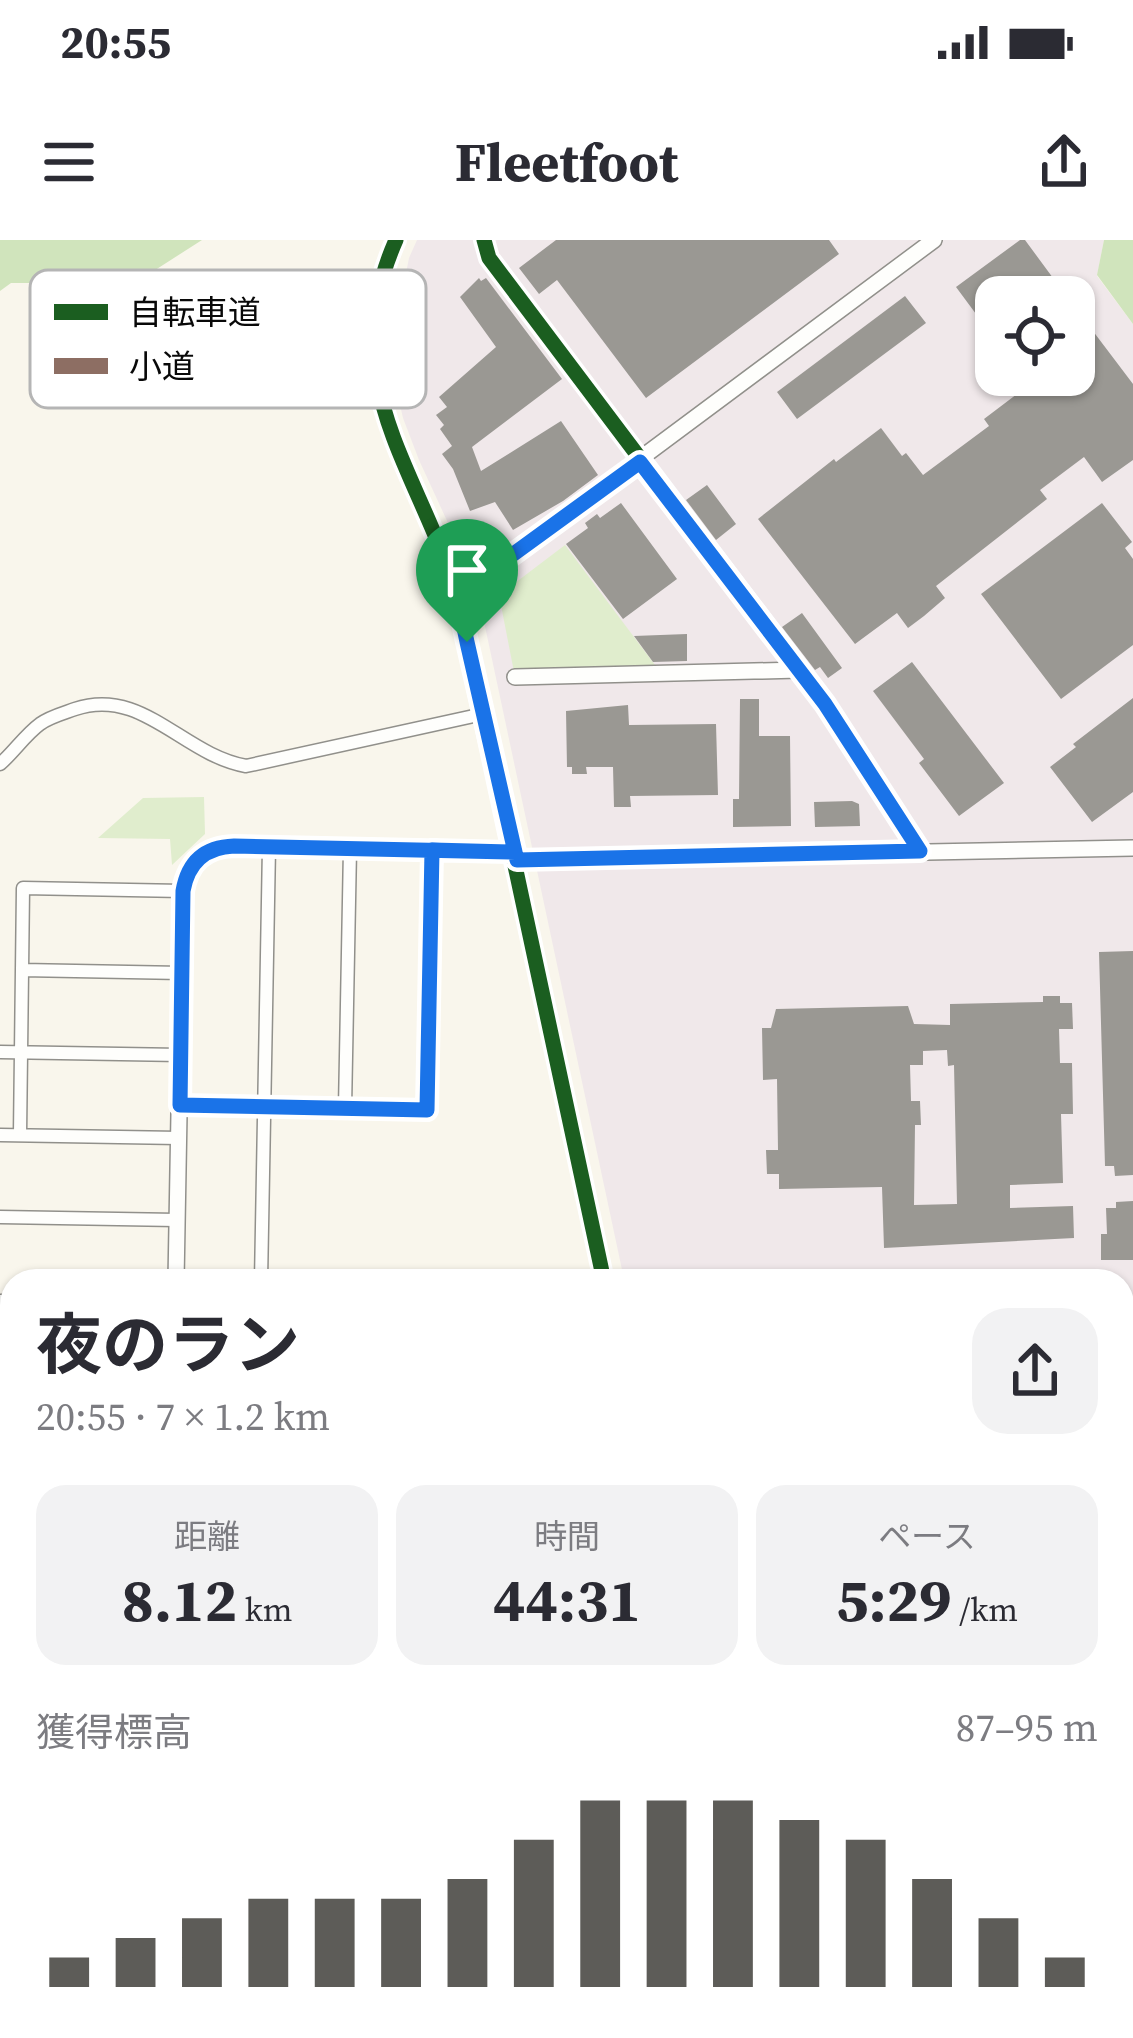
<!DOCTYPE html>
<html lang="ja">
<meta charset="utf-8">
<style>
:root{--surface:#fff;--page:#f2f2f3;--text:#2b2b33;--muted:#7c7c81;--accent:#5d5c58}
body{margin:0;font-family:"Source Serif 4","Noto Sans JP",serif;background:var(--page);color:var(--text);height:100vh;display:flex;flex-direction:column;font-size:45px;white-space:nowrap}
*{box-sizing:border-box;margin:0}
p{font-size:39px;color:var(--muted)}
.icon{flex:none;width:66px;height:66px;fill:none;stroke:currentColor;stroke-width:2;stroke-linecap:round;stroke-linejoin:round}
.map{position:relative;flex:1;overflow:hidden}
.details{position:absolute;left:0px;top:1029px;width:1134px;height:771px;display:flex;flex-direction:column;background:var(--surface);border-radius:36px 36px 0 0;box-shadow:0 3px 9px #0004}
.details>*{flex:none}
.controls{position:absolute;left:975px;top:36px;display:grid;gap:24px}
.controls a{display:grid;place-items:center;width:120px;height:120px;border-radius:24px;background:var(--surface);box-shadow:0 3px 9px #0004;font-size:60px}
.pin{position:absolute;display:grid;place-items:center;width:102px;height:102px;color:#fff;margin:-123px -51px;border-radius:50% 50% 50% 0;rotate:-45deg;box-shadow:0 0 12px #0007}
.pin .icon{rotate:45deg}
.round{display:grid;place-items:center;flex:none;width:126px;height:126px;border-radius:36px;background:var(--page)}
.summary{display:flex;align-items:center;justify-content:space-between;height:204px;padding:0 36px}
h1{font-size:66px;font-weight:700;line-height:90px}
.figures{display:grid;grid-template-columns:repeat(3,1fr);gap:18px;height:204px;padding:12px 36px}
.figures div{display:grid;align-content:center;border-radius:30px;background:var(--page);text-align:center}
.figures b{font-size:60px;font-weight:700}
.figures small{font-size:33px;font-weight:400}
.figures p{font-size:33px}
.chart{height:336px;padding:24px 36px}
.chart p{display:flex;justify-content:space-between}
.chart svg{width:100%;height:216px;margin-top:12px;stroke:var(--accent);stroke-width:6}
.status{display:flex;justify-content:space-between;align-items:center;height:84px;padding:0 60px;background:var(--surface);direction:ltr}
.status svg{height:33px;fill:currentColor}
header{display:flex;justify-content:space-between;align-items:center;height:156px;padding:0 36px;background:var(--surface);font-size:54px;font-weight:700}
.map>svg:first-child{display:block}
</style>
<div class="status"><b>20:55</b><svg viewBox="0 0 49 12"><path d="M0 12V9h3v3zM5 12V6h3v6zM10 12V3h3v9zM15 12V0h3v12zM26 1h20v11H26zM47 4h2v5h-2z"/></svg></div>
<header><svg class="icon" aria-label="menu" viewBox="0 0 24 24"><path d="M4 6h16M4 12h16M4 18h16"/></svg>Fleetfoot<svg class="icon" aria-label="share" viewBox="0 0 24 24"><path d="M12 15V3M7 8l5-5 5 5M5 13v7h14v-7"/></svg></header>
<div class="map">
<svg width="1133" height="1798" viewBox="0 0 1133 1798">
<rect width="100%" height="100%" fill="#f9f6ec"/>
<path fill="#f0e8ea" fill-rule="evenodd" d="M417,0H1104L1097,36L1133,84V1242L1122,1241V1041L624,1039L470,316L448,283L419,220L403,178L395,143L392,102L409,18ZM996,57H1074V135H996Z"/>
<path fill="#e0edcd" d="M565,305L658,429L514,432L499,355Z
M204,557L205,594L172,625L170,599L98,598L143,558Z"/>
<path fill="#d0e4bc" d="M0,0H202L99,66L56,67L42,43H11L0,51Z
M1104,0H1133V84L1097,35Z
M1122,1241L1133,1242V1568L1122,1566Z"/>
<path fill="#c5e0f0" d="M1122,1566L1133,1568V1798H1002L997,1788H1122Z"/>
<path fill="#9a9893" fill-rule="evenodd" d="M556,0H829L839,14L646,158L557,40L539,54L519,28Z
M1020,0H1025L1067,57H996V101L956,47Z
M479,38L481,41L486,38L562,139L472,207L481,231L561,181L598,235L563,261L513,290L495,262L470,271L453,229L442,214L452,206L440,189L444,185L436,175L447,167L439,157L496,107L460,57Z
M905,56L926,83L797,179L777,152Z
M1074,66L1133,144V220L1102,242L1084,217L1040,250L1047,259L936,346L945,358L924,376L908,388L897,373L855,404L758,279L834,219L836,222L881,188L902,216L906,213L923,235L989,186L984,179L1029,145L1022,135H1074Z
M707,245L736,284L716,300L686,260Z
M621,263L677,339L623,379L566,304L588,288L585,283L597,274L600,278Z
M1102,263L1132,302L1125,308L1133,319V405L1061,459L981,354Z
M802,373L842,428L828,438L820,427L815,430L782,387Z
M687,394V421L653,422L634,396Z
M912,422L1004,543L959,576L919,523L924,519L873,451Z
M1133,458V552L1092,582L1050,527L1076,507L1073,504Z
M740,459H759V496H790L791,586L733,587V559H739Z
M628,465L629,485L716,484L718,555L630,556L631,567H614L613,527H586L587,534H572V527H567L566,471Z
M852,561L859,564L860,586L815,587L814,562Z
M1133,711V935L1115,936L1114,926H1105L1099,712Z
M1043,756H1060V763H1072L1073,789H1059L1060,823H1072L1073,874H1061L1063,943L1010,945V968L1073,966L1074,998L884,1008L882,947L779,949V934H767L766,910H778L777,839L763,840L762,788H771L776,769L908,766L914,784L950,785V764L1043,762ZM947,810L948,826L954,825L957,964L914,965L915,885H921L920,861H911L910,825H923V811Z
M1133,961V1020H1101V994H1107L1106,968H1116V962Z"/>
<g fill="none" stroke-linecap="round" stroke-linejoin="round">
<g stroke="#91908b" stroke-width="15">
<path id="minor" d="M0,524C14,512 25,495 40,484C49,477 64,473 75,469C142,446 183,515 246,526L483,474
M22,730L182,733
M0,812L181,815
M180,865L427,870L432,610
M345,868L350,609
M0,895L179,898
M20,895L23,648L183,651
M0,977L177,980
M261,1041L269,607
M0,1061H12
M0,1246L4,1150
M0,1267L12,1273
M1122,1311H1133
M0,1363L12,1369
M0,1649L12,1625
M0,1690L12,1696
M0,1755L12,1757
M189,1788L235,1796L351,1788"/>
</g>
<g stroke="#91908b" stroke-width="18">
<path id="tertiary" d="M396,0C333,142 418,227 457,355L604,1041
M484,0L489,18L825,464L920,611
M457,355L934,0
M515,437L799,430
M517,620L1133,608
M176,1041L183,651L190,627L219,606L515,612
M0,1150L12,1151
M0,1502L12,1507
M404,1788L405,1798"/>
</g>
<use href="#minor" stroke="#fefefc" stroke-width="12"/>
<use href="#tertiary" stroke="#fefefc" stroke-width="15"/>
<path stroke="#8d6e63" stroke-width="12" stroke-dasharray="24 12" stroke-linecap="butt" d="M48,1788L49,1798"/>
<g stroke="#fff" stroke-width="22">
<path id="cycleway" d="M396,0C333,142 418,227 457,355L604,1041
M484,0L489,18L825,464L920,611"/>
</g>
<use href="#cycleway" stroke="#1b5e20" stroke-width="15"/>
</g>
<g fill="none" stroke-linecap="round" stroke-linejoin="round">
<g stroke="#fff" stroke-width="24">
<path id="route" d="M467,402L515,612L234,606C205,607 188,622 183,651L180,865L427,870L432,610L515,612L517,620L920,611L825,464L640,222L457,355L467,402"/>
</g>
<use href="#route" stroke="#1a73e8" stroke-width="15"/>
</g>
<rect x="30" y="30" width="396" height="138" rx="18" fill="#fff" stroke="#b5b5b5" stroke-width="3"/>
<rect x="54" y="64" width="54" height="16" fill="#1b5e20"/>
<rect x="54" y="118" width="54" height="16" fill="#8d6e63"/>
<g font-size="33" fill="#090909">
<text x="129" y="84">自転車道</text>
<text x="129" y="138">小道</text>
</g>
</svg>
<div class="controls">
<a><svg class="icon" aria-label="locate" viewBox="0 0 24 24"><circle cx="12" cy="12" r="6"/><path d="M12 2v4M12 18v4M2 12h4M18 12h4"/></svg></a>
</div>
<div class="pin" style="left:467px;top:402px;background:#1e9e55"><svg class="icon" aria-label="arrive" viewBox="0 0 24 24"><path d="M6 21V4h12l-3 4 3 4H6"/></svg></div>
<section class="details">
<div class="summary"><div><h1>夜のラン</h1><p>20:55 · 7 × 1.2 km</p></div><a class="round"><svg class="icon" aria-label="share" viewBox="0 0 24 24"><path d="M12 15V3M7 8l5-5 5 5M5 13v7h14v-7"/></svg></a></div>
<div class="figures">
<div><p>距離</p><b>8.12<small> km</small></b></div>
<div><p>時間</p><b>44:31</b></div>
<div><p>ペース</p><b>5:29<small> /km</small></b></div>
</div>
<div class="chart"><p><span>獲得標高</span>87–95 m</p>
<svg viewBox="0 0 160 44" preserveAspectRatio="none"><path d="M5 44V38M15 44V34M25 44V30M35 44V26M45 44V26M55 44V26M65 44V22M75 44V14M85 44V6M95 44V6M105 44V6M115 44V10M125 44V14M135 44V22M145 44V30M155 44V38"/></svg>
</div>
</section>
</div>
